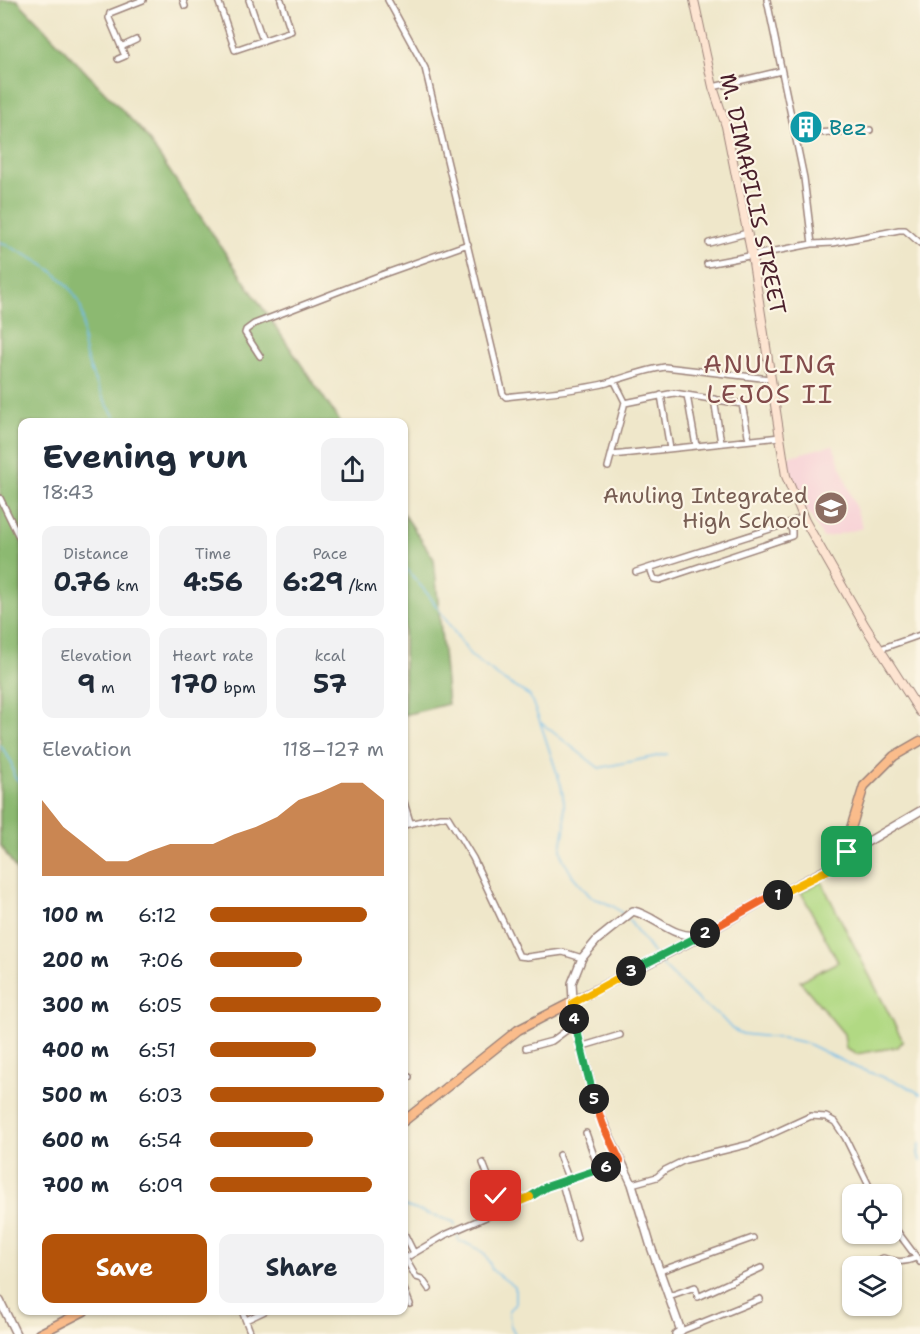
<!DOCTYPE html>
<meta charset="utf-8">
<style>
:root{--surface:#fff;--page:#f2f2f3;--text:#1f2937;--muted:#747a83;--accent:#b45309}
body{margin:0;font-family:"Shantell Sans",sans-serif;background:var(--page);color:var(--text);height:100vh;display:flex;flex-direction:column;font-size:22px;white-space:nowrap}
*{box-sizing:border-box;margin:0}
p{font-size:20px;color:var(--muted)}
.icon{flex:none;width:33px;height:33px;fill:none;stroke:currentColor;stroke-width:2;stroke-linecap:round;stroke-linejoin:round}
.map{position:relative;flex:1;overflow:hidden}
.side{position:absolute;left:18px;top:418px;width:390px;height:897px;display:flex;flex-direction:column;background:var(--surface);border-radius:12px;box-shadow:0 2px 4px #0004}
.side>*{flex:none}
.controls{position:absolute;left:842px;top:1184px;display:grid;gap:12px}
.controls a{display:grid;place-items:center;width:60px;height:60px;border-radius:12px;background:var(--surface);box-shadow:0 2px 4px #0004;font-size:30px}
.pin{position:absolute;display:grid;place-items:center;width:51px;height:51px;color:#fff;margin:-26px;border-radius:12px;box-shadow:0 3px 9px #0006}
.km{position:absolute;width:30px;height:30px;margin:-15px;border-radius:50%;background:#222;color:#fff;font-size:16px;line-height:30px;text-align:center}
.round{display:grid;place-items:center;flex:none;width:63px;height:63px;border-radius:12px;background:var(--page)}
.headline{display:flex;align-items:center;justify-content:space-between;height:102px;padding:0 24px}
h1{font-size:33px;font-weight:700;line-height:45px}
.metrics{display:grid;grid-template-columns:repeat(3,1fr);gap:9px;height:102px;padding:6px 24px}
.metrics div{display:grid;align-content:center;border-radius:12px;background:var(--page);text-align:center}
.metrics b{font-size:26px;font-weight:700}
.metrics small{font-size:16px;font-weight:400}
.metrics p{font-size:16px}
.chart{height:168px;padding:12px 24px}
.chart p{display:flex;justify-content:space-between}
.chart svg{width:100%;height:108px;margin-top:6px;fill:var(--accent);opacity:.7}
.primary-button{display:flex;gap:12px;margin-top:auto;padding:12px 24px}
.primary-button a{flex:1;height:69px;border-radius:12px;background:var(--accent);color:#fff;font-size:24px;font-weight:700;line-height:69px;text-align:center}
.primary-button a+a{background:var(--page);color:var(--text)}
ul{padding:0 24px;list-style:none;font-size:20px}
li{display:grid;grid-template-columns:96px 72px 1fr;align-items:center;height:45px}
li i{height:15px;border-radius:8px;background:var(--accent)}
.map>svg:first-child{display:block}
</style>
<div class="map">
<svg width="920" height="1334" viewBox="0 0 920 1334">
<rect width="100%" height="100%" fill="#fcf5e5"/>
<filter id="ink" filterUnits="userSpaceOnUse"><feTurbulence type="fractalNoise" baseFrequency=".0167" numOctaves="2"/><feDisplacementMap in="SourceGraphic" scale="12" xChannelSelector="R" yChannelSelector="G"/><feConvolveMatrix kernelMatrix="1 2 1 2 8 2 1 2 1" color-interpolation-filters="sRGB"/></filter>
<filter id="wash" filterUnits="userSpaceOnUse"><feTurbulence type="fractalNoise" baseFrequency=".008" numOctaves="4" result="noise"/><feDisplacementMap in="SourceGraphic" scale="24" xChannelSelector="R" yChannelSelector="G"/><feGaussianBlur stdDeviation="1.35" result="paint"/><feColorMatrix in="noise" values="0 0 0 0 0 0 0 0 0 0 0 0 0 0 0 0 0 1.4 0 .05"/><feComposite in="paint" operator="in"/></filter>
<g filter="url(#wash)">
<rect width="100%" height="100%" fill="#efe7ca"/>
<path fill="#f7cfd5" d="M833,445L863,528L823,538L795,489L786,457Z"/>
<path fill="#b1d983" stroke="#7e7c57" stroke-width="1.5" d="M821,881L903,1041L898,1047L856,1054L846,1049L844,1034L800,981L838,962L801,892Z"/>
<path fill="#8cb971" stroke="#6b6c4e" stroke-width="1.5" d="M0,0H17L143,132L341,423H22V879L0,844Z
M404,514L434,559L448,704L404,715Z"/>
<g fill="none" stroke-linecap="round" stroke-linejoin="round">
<path stroke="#71bcea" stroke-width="1.5" d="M0,242C29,256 65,272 79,303C86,317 81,333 84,348C89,373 104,402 119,423
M404,566L430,597L471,656L505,681L530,696L540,722L599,768L667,754
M540,722L561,785L564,802L565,825L561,849L563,859L572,875L590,896L613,906L623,914
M0,745L11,761L14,776L22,785
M628,919L654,954
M658,961L701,1003L720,1016L732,1029L743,1034L789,1039L806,1043L857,1068L905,1085L920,1094
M920,1144L918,1153L920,1161
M404,1206L454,1222L455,1226
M457,1234L459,1241C477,1247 487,1251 492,1270L515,1287V1304L509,1310L510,1324L515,1334"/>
</g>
</g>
<g filter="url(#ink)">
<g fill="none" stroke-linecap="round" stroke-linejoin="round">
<g stroke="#9c837a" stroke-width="8">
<path id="minor" d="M183,0L185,6
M218,0L235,50L291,31L281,0
M249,0L263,41
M388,0L425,68L503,394L506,397C537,393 577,391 607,383C627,377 644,370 665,367L770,379
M767,0L804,178L812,244
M121,47L136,40
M118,59L125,56L109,18L110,13L143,0
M713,87L781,71
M795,134L870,130
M709,243L747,233
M707,264L812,244L833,243L899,230H905L920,243
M260,356L245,333L246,330L254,324L381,275L468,244
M661,395L670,449
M687,395L696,446
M714,399L721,443
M625,403L674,393L742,404L749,440
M612,455L780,437
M608,467L625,402L614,380
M0,498L22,543
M650,568L654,579L660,580L792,536V531L789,523
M636,572L789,523L803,517
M880,649L920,635
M404,802L410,822
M404,825L440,817H448L473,858L519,956L527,957L563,952L582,958
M580,1047L620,1035
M526,1048L552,1041L575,1024
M404,1076L409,1077
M586,1133L599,1170
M559,1155L569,1180
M483,1163L501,1209
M562,1183L577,1238
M632,1184L657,1177L665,1170L685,1160L750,1144L811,1116L826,1117L835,1122L845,1137L873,1194
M891,1223L920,1262
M404,1233L414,1253
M405,1258L416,1277L422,1279L429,1289
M404,1259L445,1235L529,1198L546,1187L620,1161
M866,1266L883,1258C896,1262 903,1263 916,1258
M848,1270H852
M660,1271L753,1238
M404,1289L410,1304
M669,1296L695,1287L698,1297L761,1268
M242,1311L251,1334
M246,1320L265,1311
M681,1331L760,1299"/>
</g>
<g stroke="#9c837a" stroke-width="10">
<path id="tertiary" d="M845,855L920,811
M0,1301L16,1334
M676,1334L681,1331L651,1247L632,1184L596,1107L574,1017L572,983L582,958L597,940L633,911C656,916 673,939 698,935"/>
</g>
<g stroke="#9c837a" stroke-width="10">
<path id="secondary" d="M694,0L713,87L726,126L752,256L786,476L805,521L865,626L920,712"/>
</g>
<g stroke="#9c837a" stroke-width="11">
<path id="primary" d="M404,1121L518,1030L706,933L767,898L778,895L841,862L847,852L848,838L864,786L894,756L920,741
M39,1334L84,1311"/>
</g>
<use href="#minor" stroke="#fff" stroke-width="5"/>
<use href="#tertiary" stroke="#fff" stroke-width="7"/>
<use href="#secondary" stroke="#fde4d1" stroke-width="8"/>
<use href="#primary" stroke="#fabc8b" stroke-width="8"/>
</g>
</g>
<g fill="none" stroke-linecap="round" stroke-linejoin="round" filter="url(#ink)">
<g stroke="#fff" stroke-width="12">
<path id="split-1" d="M778,895L836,866L841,862L847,852"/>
</g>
<g stroke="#fff" stroke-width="12">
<path id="split-2" d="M705,933L767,898L778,895"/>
</g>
<g stroke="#fff" stroke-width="12">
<path id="split-3" d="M631,971L705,933"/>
</g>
<g stroke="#fff" stroke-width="12">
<path id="split-4" d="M574,1019L573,1003L631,971"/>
</g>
<g stroke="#fff" stroke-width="12">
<path id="split-5" d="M574,1019L594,1099"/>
</g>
<g stroke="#fff" stroke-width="12">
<path id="split-6" d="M594,1099L603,1125L620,1161L606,1167"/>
</g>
<g stroke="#fff" stroke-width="12">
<path id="split-7" d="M530,1197L546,1187L606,1167"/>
</g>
<g stroke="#fff" stroke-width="12">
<path id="split-8" d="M496,1196L501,1209L530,1197"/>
</g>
<use href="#split-1" stroke="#f5b400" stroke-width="8"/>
<use href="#split-2" stroke="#f0652b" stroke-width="8"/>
<use href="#split-3" stroke="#22a559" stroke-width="8"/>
<use href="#split-4" stroke="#f5b400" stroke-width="8"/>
<use href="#split-5" stroke="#22a559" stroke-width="8"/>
<use href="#split-6" stroke="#f0652b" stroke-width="8"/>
<use href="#split-7" stroke="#22a559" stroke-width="8"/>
<use href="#split-8" stroke="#f5b400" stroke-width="8"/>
</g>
<defs>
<g id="building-disc" transform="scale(1.725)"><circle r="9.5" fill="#0f9aa8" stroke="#fcf5e5"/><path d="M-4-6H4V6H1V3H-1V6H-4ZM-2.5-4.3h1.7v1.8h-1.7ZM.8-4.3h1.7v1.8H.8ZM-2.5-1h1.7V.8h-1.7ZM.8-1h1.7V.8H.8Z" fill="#fff"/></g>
<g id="school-disc" transform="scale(1.725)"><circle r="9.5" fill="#8d6e63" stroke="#fcf5e5"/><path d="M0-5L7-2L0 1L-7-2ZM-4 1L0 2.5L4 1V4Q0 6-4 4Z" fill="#fff"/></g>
</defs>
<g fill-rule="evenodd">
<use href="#building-disc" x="806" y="127"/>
<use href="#school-disc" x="831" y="508"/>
</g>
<g text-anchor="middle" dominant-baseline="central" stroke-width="4.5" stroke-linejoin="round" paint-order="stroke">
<g font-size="22" fill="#0d838f" stroke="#fcf5e5" text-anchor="start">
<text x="829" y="127">Bez</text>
</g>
<g font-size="22" fill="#4a1f2b" stroke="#fcf5e5">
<text transform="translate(753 194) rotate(78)">M. DIMAPILIS STREET</text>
</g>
<g font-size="22" fill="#785e54" stroke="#fcf5e5" text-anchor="end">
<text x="808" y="495">Anuling Integrated<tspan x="808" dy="25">High School</tspan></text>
</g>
<g font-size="26" letter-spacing="1.5" fill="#824b4b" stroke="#fcf5e5">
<text x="770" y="363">ANULING<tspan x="770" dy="30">LEJOS II</tspan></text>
</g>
</g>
</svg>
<div class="controls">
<a><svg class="icon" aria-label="locate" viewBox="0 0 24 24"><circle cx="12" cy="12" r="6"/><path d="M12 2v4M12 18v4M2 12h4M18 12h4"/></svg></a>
<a><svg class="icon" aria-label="layers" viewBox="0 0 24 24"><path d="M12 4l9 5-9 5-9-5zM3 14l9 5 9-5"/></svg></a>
</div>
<div class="pin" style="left:847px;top:852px;background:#1e9e55"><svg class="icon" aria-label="arrive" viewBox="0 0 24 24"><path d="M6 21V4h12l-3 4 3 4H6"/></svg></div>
<div class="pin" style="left:496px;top:1196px;background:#d93025"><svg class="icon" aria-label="check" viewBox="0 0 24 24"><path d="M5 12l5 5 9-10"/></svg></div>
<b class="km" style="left:778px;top:895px">1</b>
<b class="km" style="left:705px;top:933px">2</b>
<b class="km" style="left:631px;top:971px">3</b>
<b class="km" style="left:574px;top:1019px">4</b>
<b class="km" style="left:594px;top:1099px">5</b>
<b class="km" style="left:606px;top:1167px">6</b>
<section class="side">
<div class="headline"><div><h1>Evening run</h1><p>18:43</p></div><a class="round"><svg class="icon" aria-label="share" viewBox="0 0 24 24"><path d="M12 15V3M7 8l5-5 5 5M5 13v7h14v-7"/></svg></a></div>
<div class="metrics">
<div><p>Distance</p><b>0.76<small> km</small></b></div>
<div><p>Time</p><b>4:56</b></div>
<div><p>Pace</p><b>6:29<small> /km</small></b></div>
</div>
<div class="metrics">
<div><p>Elevation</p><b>9<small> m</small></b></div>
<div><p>Heart rate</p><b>170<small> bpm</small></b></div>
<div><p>kcal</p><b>57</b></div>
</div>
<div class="chart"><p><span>Elevation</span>118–127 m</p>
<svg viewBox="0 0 160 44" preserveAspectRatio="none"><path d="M0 44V13L10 24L20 31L30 38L40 38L50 34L60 31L70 31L80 31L90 27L100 24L110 20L120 13L130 10L140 6L150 6L160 13V44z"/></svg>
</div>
<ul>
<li><b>100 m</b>6:12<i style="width:90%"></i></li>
<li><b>200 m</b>7:06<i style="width:53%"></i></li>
<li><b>300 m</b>6:05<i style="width:98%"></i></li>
<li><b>400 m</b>6:51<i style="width:61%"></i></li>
<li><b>500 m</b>6:03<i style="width:100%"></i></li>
<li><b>600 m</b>6:54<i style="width:59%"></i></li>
<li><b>700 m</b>6:09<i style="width:93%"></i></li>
</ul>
<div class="primary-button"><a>Save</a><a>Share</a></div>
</section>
</div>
